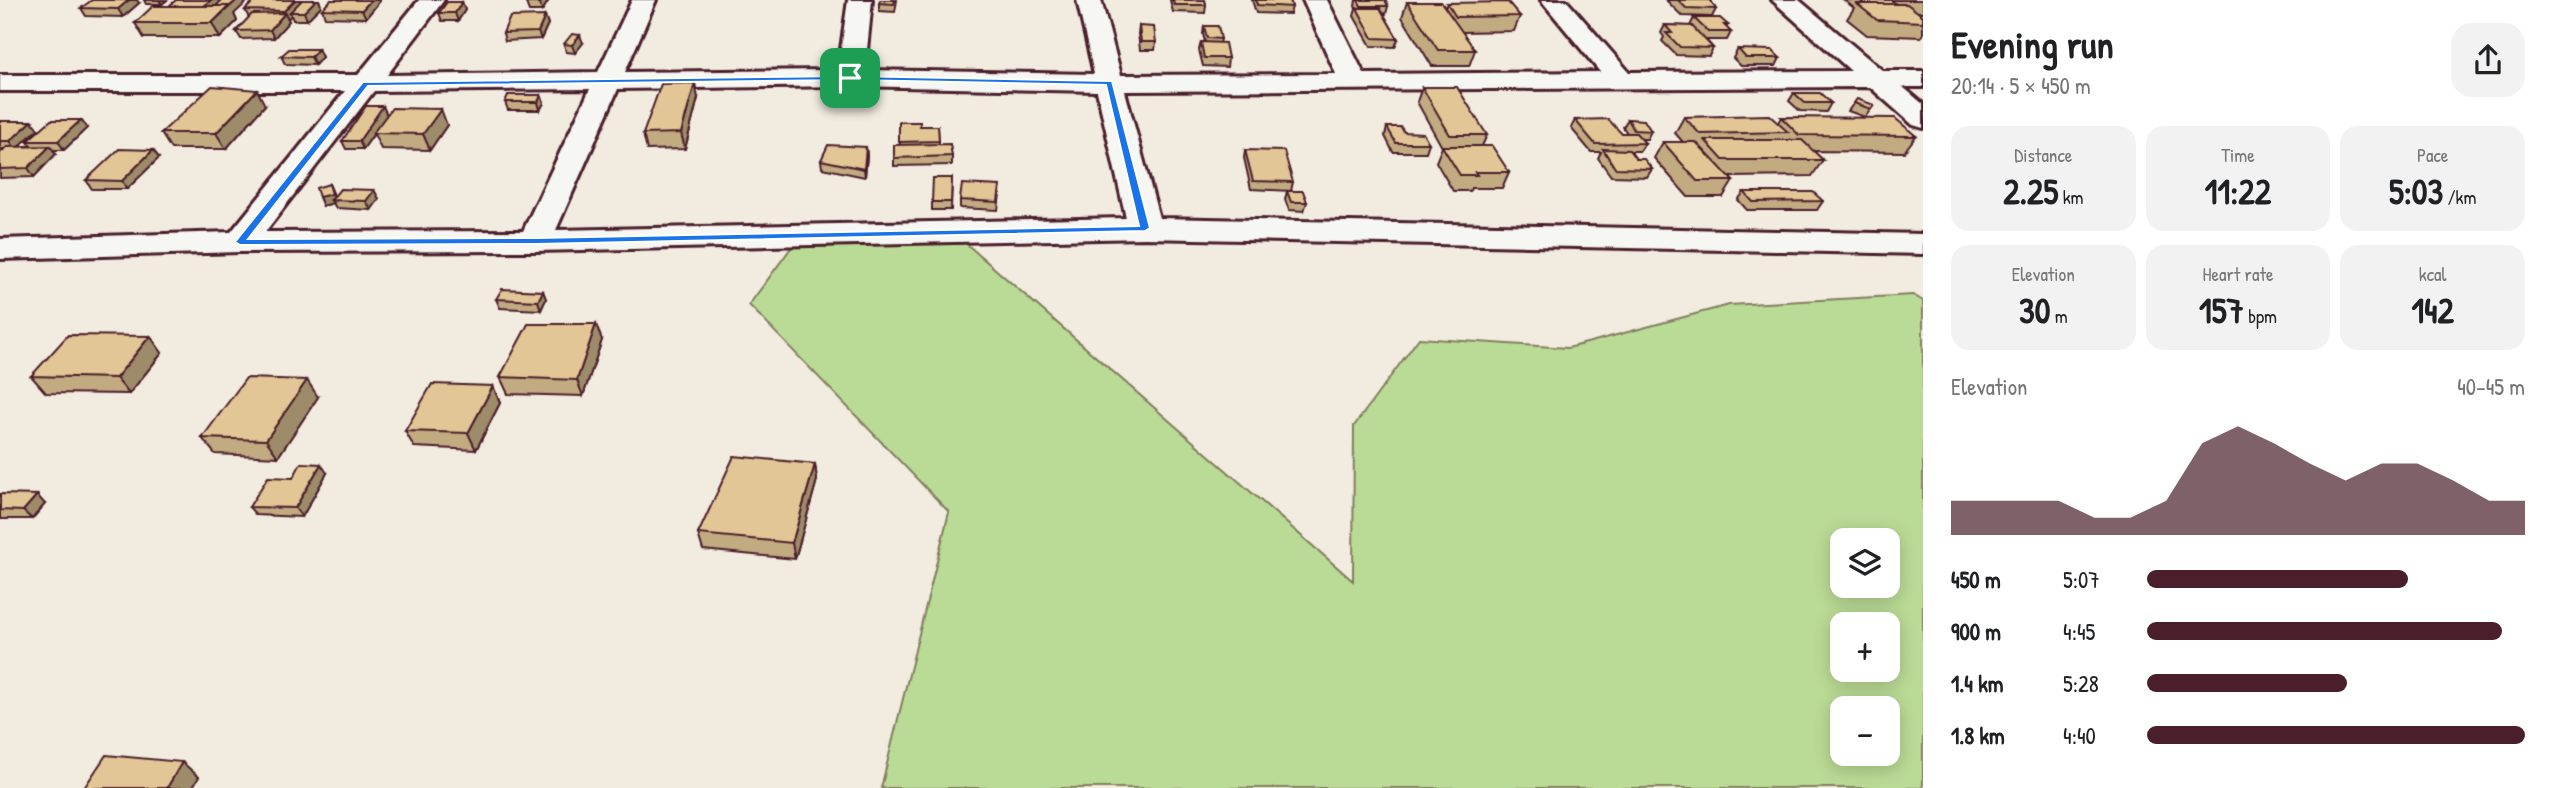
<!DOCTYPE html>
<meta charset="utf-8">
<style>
:root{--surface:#fff;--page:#f2f2f2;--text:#202124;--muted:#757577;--accent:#4a1f2b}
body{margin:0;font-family:"Patrick Hand",sans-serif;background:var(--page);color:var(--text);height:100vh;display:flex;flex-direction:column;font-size:26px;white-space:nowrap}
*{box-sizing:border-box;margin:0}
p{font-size:23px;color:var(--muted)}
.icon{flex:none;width:38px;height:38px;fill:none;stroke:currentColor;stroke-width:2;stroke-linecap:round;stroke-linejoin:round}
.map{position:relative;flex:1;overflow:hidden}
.sheet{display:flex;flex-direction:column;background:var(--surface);width:630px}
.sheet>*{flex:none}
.tools{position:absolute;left:1830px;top:528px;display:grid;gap:14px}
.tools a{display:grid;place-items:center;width:70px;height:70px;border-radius:14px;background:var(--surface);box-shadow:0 4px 18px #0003;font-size:35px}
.pin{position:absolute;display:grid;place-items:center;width:60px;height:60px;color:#fff;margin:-30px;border-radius:14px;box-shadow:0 4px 10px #0006}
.round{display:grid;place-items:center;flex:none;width:74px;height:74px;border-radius:21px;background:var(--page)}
.summary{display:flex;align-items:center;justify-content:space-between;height:119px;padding:0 28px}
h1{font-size:38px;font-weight:800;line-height:52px}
.figures{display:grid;grid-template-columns:repeat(3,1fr);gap:10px;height:119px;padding:7px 28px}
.figures div{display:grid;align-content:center;border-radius:18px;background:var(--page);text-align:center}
.figures b{font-size:35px;font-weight:800}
.figures small{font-size:19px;font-weight:400}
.figures p{font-size:19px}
.chart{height:196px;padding:14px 28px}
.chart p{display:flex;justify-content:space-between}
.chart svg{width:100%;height:126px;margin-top:7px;fill:var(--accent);opacity:.7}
ul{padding:0 28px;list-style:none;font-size:23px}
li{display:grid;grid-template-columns:112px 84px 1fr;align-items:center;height:52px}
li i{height:18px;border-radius:9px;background:var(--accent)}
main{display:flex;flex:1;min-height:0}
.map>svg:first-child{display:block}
</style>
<main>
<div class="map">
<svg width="1923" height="788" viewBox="0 0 1923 788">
<rect width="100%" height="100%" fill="#f2ece0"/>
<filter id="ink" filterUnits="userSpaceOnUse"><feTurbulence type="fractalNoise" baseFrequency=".0143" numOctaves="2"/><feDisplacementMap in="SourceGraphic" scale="14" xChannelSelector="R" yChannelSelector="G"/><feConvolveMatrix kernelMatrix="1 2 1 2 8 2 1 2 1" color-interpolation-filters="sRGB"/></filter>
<g filter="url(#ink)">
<path fill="#badb95" stroke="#827d60" stroke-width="2" fill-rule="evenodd" d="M962,240L1353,581L1354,426L1419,338L1568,348L1729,305L1913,295L1923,301V788H881L949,512L749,305L796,241ZM1843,541H1888V586H1843ZM1843,625H1888V670H1843ZM1843,709H1888V754H1843Z"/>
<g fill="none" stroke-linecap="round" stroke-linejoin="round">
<g stroke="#4a1f2b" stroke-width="6">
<path id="minor" d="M419,0H444L387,75L598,72L632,0H656L625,72L838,70L848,0H872L865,70L1094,74L1077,0H1101L1121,75L1336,74L1303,0H1327L1364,74L1600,72L1541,0H1566L1629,72L1851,71L1772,0H1799L1883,71H1923V87H1903L1923,104V128L1913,125L1870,87L1125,91L1159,218L1923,234V254L1145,238L535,251L240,252L0,259V239L231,232L345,91H0V75H358ZM850,86L1097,91L1126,218L556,230L618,89ZM590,89L523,231L265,232L374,91Z"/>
</g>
<use href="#minor" fill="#f6f6f2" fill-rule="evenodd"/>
</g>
<path fill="#c2aa81" stroke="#4a1f2b" stroke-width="2" d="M144,0H167L162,4H146Z
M255,0H319L321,6L307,20H293L291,15L287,19L289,21L274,38L241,39L236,31L249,18L245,10Z
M549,0L542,11H529L526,3Z
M897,0L895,12L879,11V3Z
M1170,0H1205L1206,5L1205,13L1173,12Z
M1252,0H1290L1292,7L1290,14L1256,13Z
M1356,0H1385L1388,6L1386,14L1383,13L1398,39L1395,47L1371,46L1354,16L1356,9L1355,6Z
M1666,0H1710L1716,9L1712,17L1682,16Z
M1844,0H1923V12H1918L1923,16V35L1921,37L1867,35L1847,19L1854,8Z
M379,2L366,18L325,17L322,9Z
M462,2L465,10L458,21H442L439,13Z
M1407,2L1445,8L1447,3L1520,16L1514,31L1462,32L1475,50L1469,66H1432L1402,17Z
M139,3L123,17L86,16L81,8Z
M234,14L237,21L220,38H144L135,23Z
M545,16L548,24L541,39L505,41L503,33Z
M1694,18L1728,25L1726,28L1731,32L1727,40H1706L1713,48L1709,56L1676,55L1662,41L1664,37L1661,33L1665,25L1690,26Z
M1139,26L1156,42L1155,50H1140L1138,34Z
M1204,26L1221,39L1220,43L1228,58L1227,67L1203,66L1199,50L1201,42H1205L1203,34Z
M583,43L575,53L566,52L564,44Z
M318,49L322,57L315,65L285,64L281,56Z
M1738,49L1780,58L1776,66H1741L1733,58Z
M1422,87L1487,135L1482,146L1509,172L1502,188H1471L1470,191H1453L1436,162L1442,147L1417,102Z
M1794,93L1831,103L1826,112L1800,111L1789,101Z
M541,95L544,103L540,110H508L505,102Z
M698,98L685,149L647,150L643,134Z
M1854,103L1874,105L1865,117L1848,111Z
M265,105L226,149H171L161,133Z
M387,115L381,123L447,125L430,150L381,149L374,134L363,149H346L342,141Z
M1684,117L1778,123L1781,117L1916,136L1904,152L1813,151L1823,160L1812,176L1729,177L1733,181L1723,197H1688L1654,158L1663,142H1683L1675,133Z
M1628,119L1651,131L1647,139H1641L1645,143L1640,151H1630L1636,159L1652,169L1647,177L1611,176L1598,158L1601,152H1591L1571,128L1575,120L1621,133H1627L1623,127Z
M81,120L87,128L64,150H53L56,154L34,177L0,178V153L4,149H0V121L38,129L19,146H31L27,141Z
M899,122L920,126H938L939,144L952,156V165L894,166V145H900Z
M1387,127L1404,132L1429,143L1426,152H1393L1385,136Z
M866,147L867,155L865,177L822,168L821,160Z
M153,150L159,158L127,189H92L86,180Z
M1245,150L1293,182L1291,191L1251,189L1244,158Z
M952,178L951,210H932V202Z
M329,184L334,196L374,190L379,199L371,210L336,208L333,203L323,206L319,197Z
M1287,191L1307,202L1304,211L1289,210L1285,200Z
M1744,192L1823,201L1817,210H1747L1738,200Z
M1000,194L998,210L960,208V200Z
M543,291L546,299L541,310L500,308L496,299Z
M150,336L162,353L129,394L46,393L31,376Z
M602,340L583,396L508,394L500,377Z
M493,386L500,403L476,450L414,447L405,431Z
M318,397L278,457L215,454L202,438Z
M815,464L817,480L795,559L703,550L698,534Z
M327,473L302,517L256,515L249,507L293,478Z
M0,494L45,504L32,519H0Z"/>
<path fill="#9e8b69" stroke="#4a1f2b" stroke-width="2" d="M129,0H137L139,3L123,17L118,9Z
M159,0H167L162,4Z
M211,0H224L213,10L201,9Z
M237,0H249L234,14L237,21L220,38L212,23Z
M295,0H306L290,12L291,15L288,19L284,11Z
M316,0H319L321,6L307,20L304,12Z
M371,0H379V2L366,18L362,10Z
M542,0H549L542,11L540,3Z
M462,2L465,10L458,21L455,13Z
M285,13L289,21L274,38L270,30Z
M545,16L548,24L541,39L538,32Z
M580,35L583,43L575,53L572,45Z
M318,49L322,57L315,65L311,57Z
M695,83L698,98L685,149L681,133Z
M257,90L265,105L226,149L216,133Z
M541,95L544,103L540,110L538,102Z
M383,106L387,115L363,149L359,141Z
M441,109L447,125L430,150L423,134Z
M81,120L87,128L64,150L58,141Z
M32,121L38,129L16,149L10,141Z
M50,146L56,154L34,177L28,168Z
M866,147L867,155L865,177L864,169Z
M153,150L159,158L127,189L122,181Z
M329,184L333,193L336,202L335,200H331L333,203L323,206L319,197Z
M374,190L379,199L371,210L366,201Z
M543,291L546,299L541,310L538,301Z
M596,324L602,340L583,396L577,380Z
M150,336L162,353L129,394L116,378Z
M307,380L318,397L278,457L266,440Z
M493,386L500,403L476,450L468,433Z
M321,464L327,473L302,517L295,508Z
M815,464L817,480L795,559L792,543Z
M37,495L45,504L32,519L23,511Z
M182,762L199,777L192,788H167Z"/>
<path fill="#e2c696" stroke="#4a1f2b" stroke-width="2" d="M92,0H129L118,9L81,8Z
M176,0H211L204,6H169Z
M222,0H237L230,6H216Z
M255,0H295L284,11L245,10Z
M302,0H316L304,12H290Z
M331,0H371L362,10L322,9Z
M528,0H542L540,3H526Z
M880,0H895L894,4L879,3Z
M1173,0H1205L1206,5H1174Z
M1256,0H1290L1292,7L1257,5Z
M1358,0H1385L1388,6H1361Z
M1678,0H1710L1716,9L1686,8Z
M1859,0H1891L1896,4H1865Z
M447,2H462L455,13H439Z
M1407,2H1441L1475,50H1438Z
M1508,2L1520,16L1456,17L1447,3Z
M1857,4H1907L1923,16V22L1877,20Z
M153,6H229L212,23H135Z
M1357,8H1380L1398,39L1373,38Z
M285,13L270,30L236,31L252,14Z
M545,16L538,32L503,33L510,17Z
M1694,18H1720L1728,25H1724L1731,32H1708Z
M1665,25L1692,26L1713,48L1680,47L1666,33H1672Z
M1139,26L1154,27L1156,42H1141Z
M1204,26H1218L1221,39L1207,38Z
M572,34L580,35L572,45L564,44Z
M1201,42L1225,43L1228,58H1204Z
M289,49H318L311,57L281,56Z
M1738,49L1772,50L1780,58H1746Z
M695,83L681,133L643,134L661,84Z
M212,86L257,90L216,133H161Z
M1422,87H1457L1487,135H1450Z
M1794,93H1820L1831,103H1805Z
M508,95H541L538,102H505Z
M1857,99L1874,105L1871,109L1854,103Z
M366,106H383L359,141H342Z
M392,108L441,109L423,134L373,133Z
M1769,115L1788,132L1700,134L1684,117Z
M1781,117L1895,118L1916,136L1799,135Z
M1608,119L1621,133H1636L1645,143L1595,144L1575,120Z
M1628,119L1644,120L1651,131L1634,130Z
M51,120H81L58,141H27Z
M0,121H32L10,141H0Z
M899,122H920V126H938L939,141L899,142Z
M1387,127H1401L1404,132L1423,133L1429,143H1396Z
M1705,140H1802L1823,160H1723Z
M1663,142H1696L1733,181H1697Z
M950,144L952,156L894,158V145Z
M828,145L866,147L864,169L821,160Z
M50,146L28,168L0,169V153L7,147Z
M1442,146H1492L1509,172H1475L1477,175H1460Z
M119,149L153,150L122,181L86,180Z
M1603,149L1629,150L1636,159H1644L1652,169L1615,168Z
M1245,150L1284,151L1293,182L1253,181Z
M933,178H952L951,202H932Z
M329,184L332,194L319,197L316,188Z
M962,184L1000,186L998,202L960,200Z
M340,189L374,190L366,201L331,200Z
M1287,191H1303L1307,202H1291Z
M1744,192H1813L1823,201L1753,202Z
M502,289L543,291L538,301L496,299Z
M528,324H596L577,380L500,377Z
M68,335L150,336L116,378L31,376Z
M246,378L307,380L266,440L202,438Z
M432,384L493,386L468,433L405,431Z
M734,456L815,464L792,543L698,534Z
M301,463L321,464L295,508L249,507L268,477L293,478Z
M0,494L37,495L23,511L0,510Z
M106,755L182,762L167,788H84Z"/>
</g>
<path fill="#1a73e8" stroke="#fff" stroke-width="2" fill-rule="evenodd" d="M850,76L1112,81L1150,228L1145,231L536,244L240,245L235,242L363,82ZM850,80L1106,85L1139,226L536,238L248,239L368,86Z"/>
</svg>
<div class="tools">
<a><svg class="icon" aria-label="layers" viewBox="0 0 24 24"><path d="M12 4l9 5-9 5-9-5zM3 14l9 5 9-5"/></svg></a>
<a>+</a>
<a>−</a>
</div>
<div class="pin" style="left:850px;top:78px;background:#1e9e55"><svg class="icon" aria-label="arrive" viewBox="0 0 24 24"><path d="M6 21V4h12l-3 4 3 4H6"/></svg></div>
</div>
<section class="sheet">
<div class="summary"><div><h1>Evening run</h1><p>20:14 · 5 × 450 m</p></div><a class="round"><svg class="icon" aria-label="share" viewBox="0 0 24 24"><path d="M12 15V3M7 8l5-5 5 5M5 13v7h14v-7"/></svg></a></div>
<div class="figures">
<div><p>Distance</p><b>2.25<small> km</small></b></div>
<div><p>Time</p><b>11:22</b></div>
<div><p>Pace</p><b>5:03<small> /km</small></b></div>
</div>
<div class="figures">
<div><p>Elevation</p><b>30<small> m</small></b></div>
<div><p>Heart rate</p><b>157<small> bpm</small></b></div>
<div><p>kcal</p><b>142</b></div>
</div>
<div class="chart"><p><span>Elevation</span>40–45 m</p>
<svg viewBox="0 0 160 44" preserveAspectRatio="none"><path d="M0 44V32L10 32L20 32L30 32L40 38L50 38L60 32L70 12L80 6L90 12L100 19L110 25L120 19L130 19L140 25L150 32L160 32V44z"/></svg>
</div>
<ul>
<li><b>450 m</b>5:07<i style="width:69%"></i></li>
<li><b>900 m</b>4:45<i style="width:94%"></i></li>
<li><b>1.4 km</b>5:28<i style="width:53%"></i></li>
<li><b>1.8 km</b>4:40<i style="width:100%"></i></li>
</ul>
</section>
</main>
